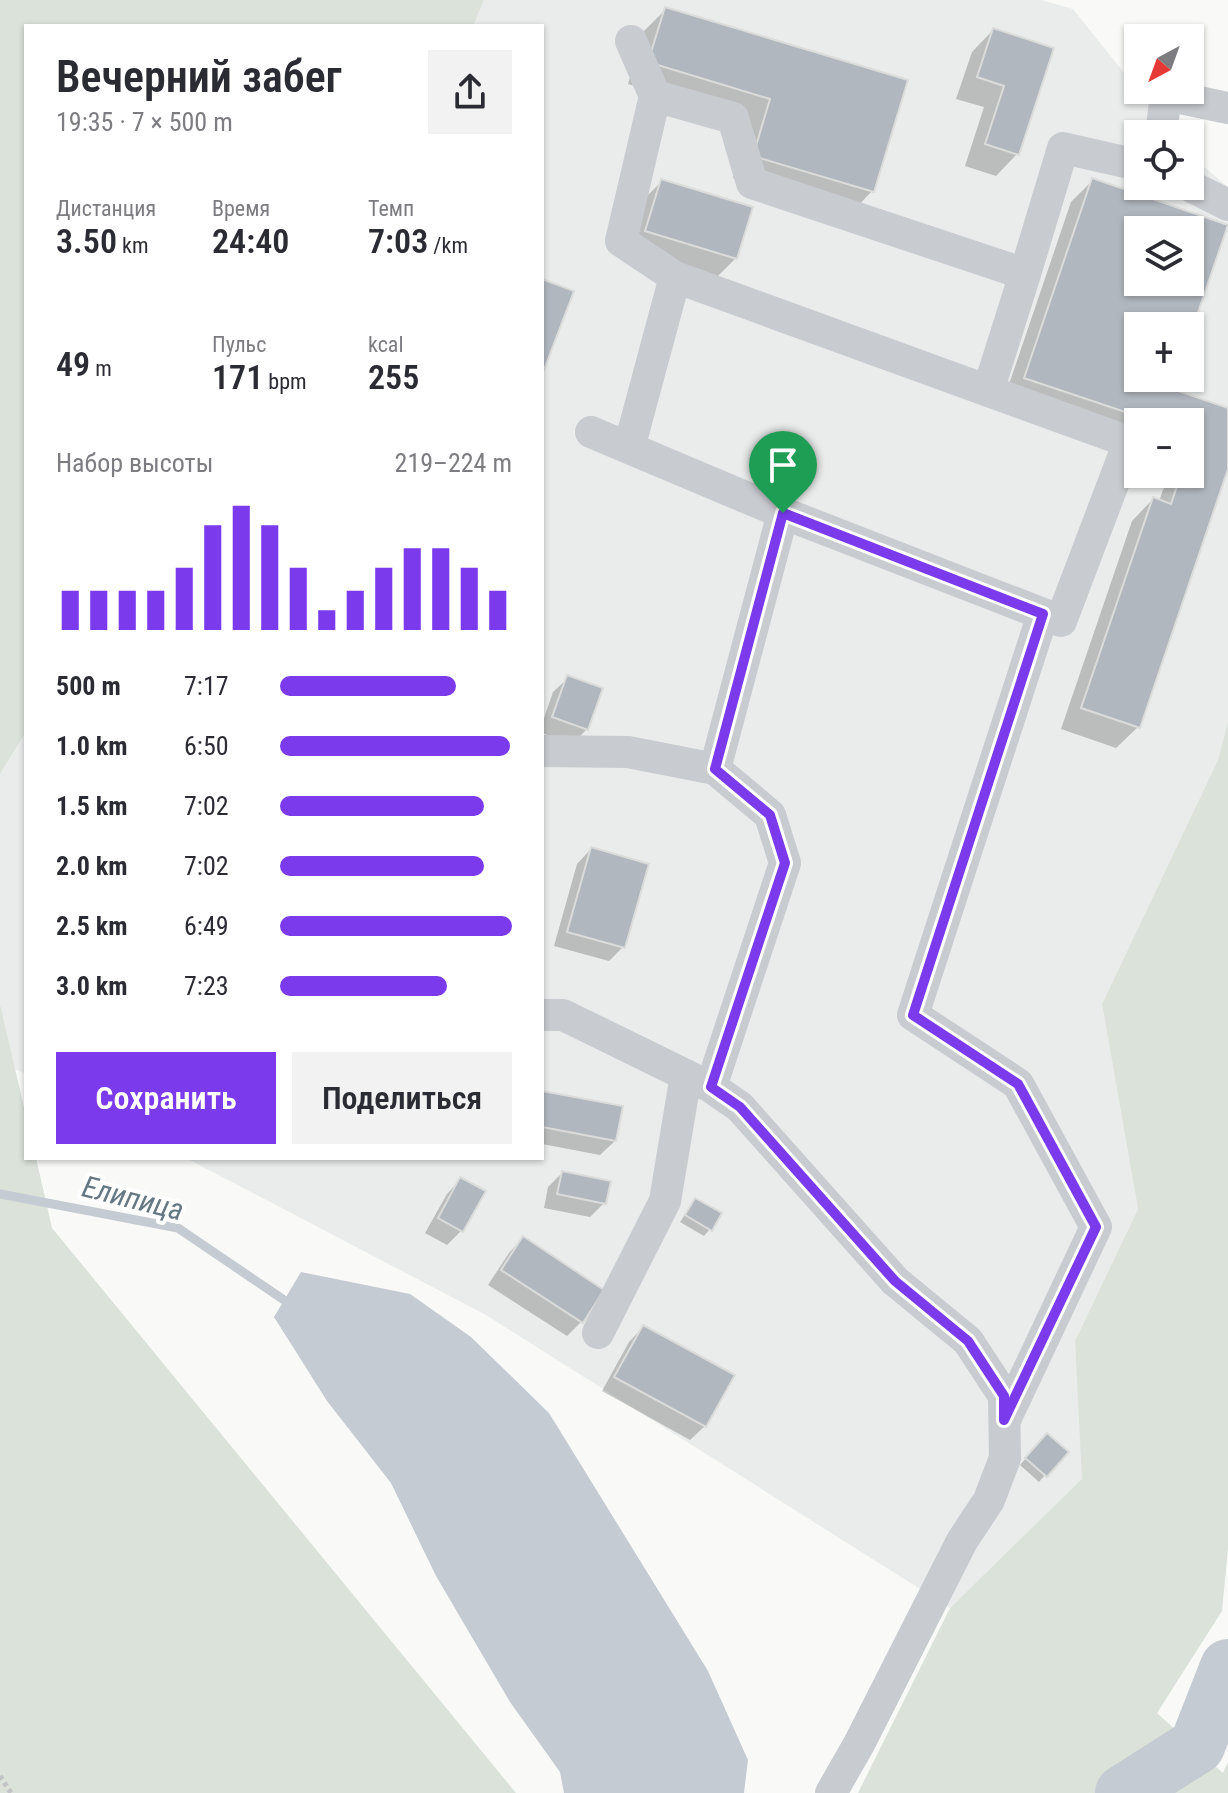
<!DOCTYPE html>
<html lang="ru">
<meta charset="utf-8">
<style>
:root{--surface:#fff;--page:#f2f2f3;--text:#2b2b33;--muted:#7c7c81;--accent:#7c3aed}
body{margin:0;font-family:"Roboto Condensed",sans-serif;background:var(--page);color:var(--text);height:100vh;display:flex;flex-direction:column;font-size:30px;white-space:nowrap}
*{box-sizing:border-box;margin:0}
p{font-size:26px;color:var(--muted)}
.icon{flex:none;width:44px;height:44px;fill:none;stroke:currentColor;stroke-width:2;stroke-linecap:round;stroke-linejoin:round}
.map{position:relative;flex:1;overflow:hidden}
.drawer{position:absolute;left:24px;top:24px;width:520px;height:1136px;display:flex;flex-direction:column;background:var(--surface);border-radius:0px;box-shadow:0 2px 6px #0004}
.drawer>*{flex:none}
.needle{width:52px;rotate:221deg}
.fabs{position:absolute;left:1124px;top:24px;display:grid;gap:16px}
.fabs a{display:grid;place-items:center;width:80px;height:80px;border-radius:0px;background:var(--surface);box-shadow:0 2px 6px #0004;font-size:40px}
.pin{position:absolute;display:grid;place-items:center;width:68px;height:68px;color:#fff;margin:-82px -34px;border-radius:50% 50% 50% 0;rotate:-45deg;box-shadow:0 0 8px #0007}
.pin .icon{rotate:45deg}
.round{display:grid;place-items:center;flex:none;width:84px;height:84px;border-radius:0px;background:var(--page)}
.summary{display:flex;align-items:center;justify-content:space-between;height:136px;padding:0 32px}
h1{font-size:44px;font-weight:600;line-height:60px}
.metrics{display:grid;grid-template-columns:repeat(3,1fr);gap:12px;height:136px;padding:8px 32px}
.metrics div{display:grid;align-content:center}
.metrics b{font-size:34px;font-weight:600}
.metrics small{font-size:22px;font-weight:400}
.metrics p{font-size:22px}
.chart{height:224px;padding:16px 32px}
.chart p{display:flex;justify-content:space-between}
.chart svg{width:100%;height:144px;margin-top:8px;stroke:var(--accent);stroke-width:6}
.action{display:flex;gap:16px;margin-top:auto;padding:16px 32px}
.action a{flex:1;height:92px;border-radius:0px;background:var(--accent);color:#fff;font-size:32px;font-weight:600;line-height:92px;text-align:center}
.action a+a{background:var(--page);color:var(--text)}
ul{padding:0 32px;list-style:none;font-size:26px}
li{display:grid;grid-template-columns:128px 96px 1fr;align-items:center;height:60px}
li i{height:20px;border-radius:10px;background:var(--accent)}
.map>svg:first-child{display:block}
</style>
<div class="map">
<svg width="1228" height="1793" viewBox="0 0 1228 1793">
<rect width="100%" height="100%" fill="#f9faf8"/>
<path fill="#eaebeb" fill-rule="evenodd" d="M484,0H1041L1073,9L1173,134H1138V186H1190V155L1228,187V722L1218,760L1102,1004L1138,1209L1075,1341L1083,1479L950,1608L486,1315L186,1158H542V26H473ZM1138,230H1190V282H1138ZM1138,326H1190V378H1138ZM1138,422H1190V474H1138Z
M26,732V1074L15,1069L0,1004V774Z"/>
<path fill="#dae2d9" d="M0,0H484L473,26H26V732L0,774Z
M1228,722V1549L1222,1611L1157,1713L1223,1773L1228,1762V1793H858L950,1608L1082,1479L1075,1341L1138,1209L1102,1004L1218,760Z
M0,1004L26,1116V1158H36L52,1228L516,1793H0Z"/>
<path fill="#c5cbd2" d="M301,1272L410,1294L471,1337L549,1413L708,1671L748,1760L744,1793H564L560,1772L510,1702L436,1576L391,1483L327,1401L274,1317Z"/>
<path fill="#0003" fill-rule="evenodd" d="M665,10L905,81L872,191L851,213L733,178L750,120L628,84L644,31Z
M993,30L1017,154L996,176L965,166L984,107L956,99L972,52Z
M1093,180L1225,226L1190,330V326H1138V378H1174L1169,390L1228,410V462L1138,727L1116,748L1061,729L1132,521L1153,499L1159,501L1169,474H1190V422H1138V445L1004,399L1071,202ZM1138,230H1190V282H1138Z
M662,181L736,258L714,280L625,253L640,203Z
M568,678L587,729L572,744L542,733V724L553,692Z
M591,849L623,947L609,961L554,946L577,864Z
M542,1094L615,1141L600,1155L542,1144Z
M562,1173L604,1203L590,1217L544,1208L548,1187Z
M461,1179V1231L447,1245L425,1233L447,1194Z
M695,1200L710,1229L704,1236L680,1222Z
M523,1238L602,1290L581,1322L567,1336L488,1285L509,1253Z
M643,1327L705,1426L690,1440L602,1391L629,1342Z
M1040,1442L1045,1475L1039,1482L1020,1465Z"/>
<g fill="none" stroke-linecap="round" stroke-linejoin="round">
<path stroke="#c5cbd2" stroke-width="9" d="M0,1194L178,1228L284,1300"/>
<path stroke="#c5cbd2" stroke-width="56" d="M1123,1793L1197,1746L1228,1667"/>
</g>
<path fill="#b0b7be" stroke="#dbdcda" stroke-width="2" fill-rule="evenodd" d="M665,7L908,80L874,192L753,156L770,99L648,62Z
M993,28L1054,48L1019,155L985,144L1004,86L977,77Z
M1092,178L1228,225L1190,336V326H1138V378H1176L1172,389L1228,408V469L1140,728L1081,708L1153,497L1171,504L1181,474H1190V449L1195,435L1190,434V422H1155L1024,378ZM1138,230H1190V282H1138Z
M661,179L753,207L737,259L645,231Z
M542,279L574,291L542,375Z
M567,675L603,688L588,730L552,717Z
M591,847L649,864L625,948L567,932Z
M542,1091L623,1106L616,1141L542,1127Z
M562,1171L611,1181L606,1204L557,1194Z
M460,1177L486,1191L463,1232L438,1218Z
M695,1198L722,1213L712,1231L685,1215Z
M523,1236L604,1290L583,1323L501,1270Z
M643,1325L735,1375L706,1427L614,1377Z
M1047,1433L1069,1452L1047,1477L1025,1458Z"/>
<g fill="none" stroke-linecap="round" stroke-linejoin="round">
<path stroke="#c1c3c6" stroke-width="5" stroke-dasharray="4 4" stroke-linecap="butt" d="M0,1776L11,1793"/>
<path stroke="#c8cbcf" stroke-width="32" d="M631,41L655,96
M1161,134L1166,95L1228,108
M1190,186L1228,205
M1025,274L1063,148L1138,165
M675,277L621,241L655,96L733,118L752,183L1025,274L988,391
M591,432L783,513L715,769
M629,448L675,277L1129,442L1061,621L783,513
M542,751L628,752L715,769L770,815L785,863L711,1087L740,1107L895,1281L968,1341L1004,1396L1005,1458L989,1500L962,1541L859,1744L831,1793
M542,1015H563L704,1084
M598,1333L665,1201L686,1075
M1005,1420L1096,1227L1018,1084L913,1015L1043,614"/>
</g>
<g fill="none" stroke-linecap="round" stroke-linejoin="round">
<g stroke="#fff" stroke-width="16">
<path id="route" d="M783,513L1043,614L913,1015L1018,1084L1096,1227L1004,1420V1396L968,1341L895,1281L740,1107L711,1087L785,863L770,815L715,769Z"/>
</g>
<use href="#route" stroke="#7c3aed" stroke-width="10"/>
</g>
<g text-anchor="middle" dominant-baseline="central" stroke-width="8" stroke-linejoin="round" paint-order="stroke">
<g font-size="30" font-style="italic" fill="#647783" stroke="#fff">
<text transform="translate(133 1198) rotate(14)">Елипица</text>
</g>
</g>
</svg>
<div class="fabs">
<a><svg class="needle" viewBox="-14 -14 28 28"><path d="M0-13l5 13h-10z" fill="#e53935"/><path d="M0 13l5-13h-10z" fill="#7c7c81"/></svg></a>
<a><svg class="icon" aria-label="locate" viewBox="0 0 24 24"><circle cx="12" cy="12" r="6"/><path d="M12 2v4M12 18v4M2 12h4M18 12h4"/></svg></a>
<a><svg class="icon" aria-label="layers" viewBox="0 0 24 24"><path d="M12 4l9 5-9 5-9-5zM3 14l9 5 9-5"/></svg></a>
<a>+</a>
<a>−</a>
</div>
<div class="pin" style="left:783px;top:513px;background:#1e9e55"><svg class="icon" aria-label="arrive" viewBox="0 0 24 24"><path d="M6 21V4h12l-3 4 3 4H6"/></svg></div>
<section class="drawer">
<div class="summary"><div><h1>Вечерний забег</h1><p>19:35 · 7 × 500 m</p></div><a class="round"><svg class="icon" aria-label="share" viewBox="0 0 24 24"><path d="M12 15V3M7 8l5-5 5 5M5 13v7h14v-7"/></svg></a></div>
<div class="metrics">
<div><p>Дистанция</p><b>3.50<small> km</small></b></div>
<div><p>Время</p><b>24:40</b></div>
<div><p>Темп</p><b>7:03<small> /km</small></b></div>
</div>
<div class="metrics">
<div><b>49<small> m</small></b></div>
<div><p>Пульс</p><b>171<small> bpm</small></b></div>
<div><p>kcal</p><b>255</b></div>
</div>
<div class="chart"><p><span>Набор высоты</span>219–224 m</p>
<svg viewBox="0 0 160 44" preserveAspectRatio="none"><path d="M5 44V32M15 44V32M25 44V32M35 44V32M45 44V25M55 44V12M65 44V6M75 44V12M85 44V25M95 44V38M105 44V32M115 44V25M125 44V19M135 44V19M145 44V25M155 44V32"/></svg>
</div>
<ul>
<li><b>500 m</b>7:17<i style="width:76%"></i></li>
<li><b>1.0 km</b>6:50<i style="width:99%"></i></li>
<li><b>1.5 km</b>7:02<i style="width:88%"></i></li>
<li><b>2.0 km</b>7:02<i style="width:88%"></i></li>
<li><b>2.5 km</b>6:49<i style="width:100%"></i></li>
<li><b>3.0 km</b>7:23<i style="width:72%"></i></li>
</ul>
<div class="action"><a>Сохранить</a><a>Поделиться</a></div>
</section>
</div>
